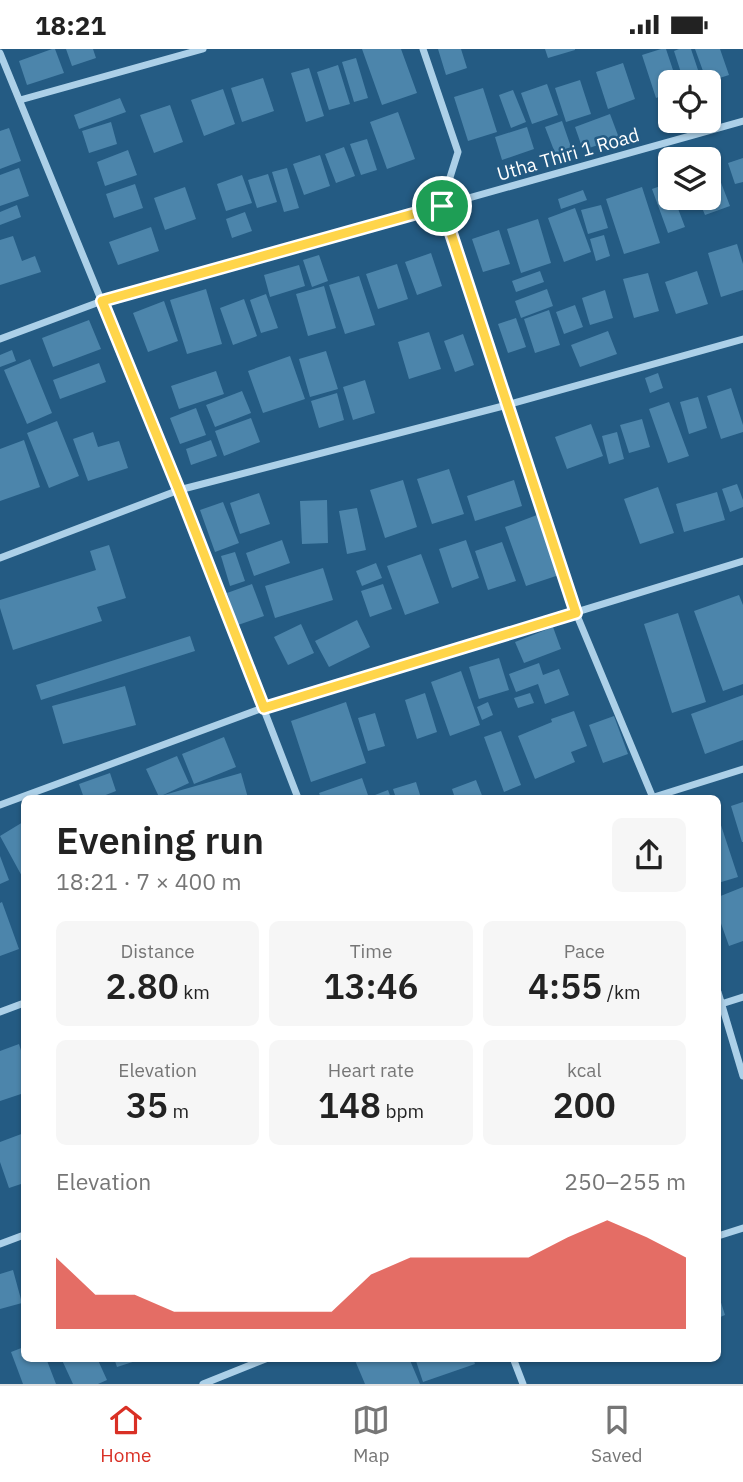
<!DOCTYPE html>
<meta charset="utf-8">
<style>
:root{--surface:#fff;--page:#f6f6f6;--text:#222;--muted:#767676;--line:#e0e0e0;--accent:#d93025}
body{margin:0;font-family:"IBM Plex Sans",sans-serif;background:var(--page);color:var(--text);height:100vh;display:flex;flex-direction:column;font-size:26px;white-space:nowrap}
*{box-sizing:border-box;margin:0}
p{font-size:23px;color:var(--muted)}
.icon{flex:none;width:38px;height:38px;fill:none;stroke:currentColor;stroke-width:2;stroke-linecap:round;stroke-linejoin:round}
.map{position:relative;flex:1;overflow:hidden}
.sheet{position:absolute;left:21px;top:746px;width:700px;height:567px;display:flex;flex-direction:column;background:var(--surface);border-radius:10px;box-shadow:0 2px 5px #0004}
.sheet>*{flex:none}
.controls{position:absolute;left:658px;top:21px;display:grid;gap:14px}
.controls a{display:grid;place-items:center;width:63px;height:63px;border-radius:10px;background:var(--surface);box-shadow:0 2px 5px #0004;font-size:35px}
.pin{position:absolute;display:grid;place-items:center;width:60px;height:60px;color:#fff;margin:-30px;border:4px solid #fff;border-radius:50%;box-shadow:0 2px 7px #0007}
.round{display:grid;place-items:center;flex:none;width:74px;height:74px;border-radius:10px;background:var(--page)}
.overview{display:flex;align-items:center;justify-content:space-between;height:119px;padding:0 35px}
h1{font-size:38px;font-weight:600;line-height:52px}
.figures{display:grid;grid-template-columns:repeat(3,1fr);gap:10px;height:119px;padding:7px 35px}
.figures div{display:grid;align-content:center;border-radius:10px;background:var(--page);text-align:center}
.figures b{font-size:35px;font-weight:600}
.figures small{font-size:19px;font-weight:400}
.figures p{font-size:19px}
.chart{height:196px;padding:14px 35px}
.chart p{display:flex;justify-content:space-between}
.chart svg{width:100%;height:126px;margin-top:7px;fill:var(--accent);opacity:.7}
.status{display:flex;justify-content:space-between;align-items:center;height:49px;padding:0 35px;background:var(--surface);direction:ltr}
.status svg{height:19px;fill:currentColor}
.dock{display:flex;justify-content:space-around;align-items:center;height:98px;border-top:2px solid var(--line);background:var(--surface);font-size:19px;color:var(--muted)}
.dock a{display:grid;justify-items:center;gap:4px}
.dock .active{color:var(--accent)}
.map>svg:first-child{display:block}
</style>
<div class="status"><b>18:21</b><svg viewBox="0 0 49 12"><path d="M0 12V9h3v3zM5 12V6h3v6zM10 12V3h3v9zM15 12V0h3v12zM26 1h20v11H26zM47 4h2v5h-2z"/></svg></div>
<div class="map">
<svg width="743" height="1335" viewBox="0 0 743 1335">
<rect width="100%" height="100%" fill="#245b83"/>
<path fill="#4c85ab" d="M52,0H55L64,24L27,36L19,12Z
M66,0H93L96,9L72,17Z
M362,0H401L417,44L382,56Z
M438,0H461L467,19L446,26Z
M545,0H575V1L548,9Z
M661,0H666L677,33H670V44L656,49L642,6Z
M679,0H691L702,33H684L674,2Z
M695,0H720L729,26L707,33Z
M356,9L368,49L354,53L342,13Z
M623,14L635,50L608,60L596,23Z
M338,16L350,55L329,61L317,23Z
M309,19L324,67L306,73L291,24Z
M263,29L274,62L242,73L231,39Z
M580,31L591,65L566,73L555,39Z
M547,35L558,66L532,75L521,44Z
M483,39L497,83L468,92L454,48Z
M223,40L235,75L204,87L191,51Z
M513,41L526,73L511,79L499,46Z
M120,49L126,63L79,80L74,66Z
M170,56L183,93L154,104L140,66Z
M398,63L415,110L387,120L370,73Z
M610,65L619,89L583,101L575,78Z
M562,72L571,98L555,104L545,78Z
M111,73L117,95L89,104L82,82Z
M527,78L534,100L502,111L495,88Z
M9,79L21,112L0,120V82Z
M367,90L377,121L361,126L350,95Z
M344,98L355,127L336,134L325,105Z
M128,101L137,126L105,137L97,113Z
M320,106L330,137L304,146L293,115Z
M743,109V133L735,135L728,114Z
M715,118L730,157L705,166L698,149H709V120Z
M19,119L29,147L0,157V126Z
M287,119L299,159L284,163L272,123Z
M268,125L277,153L257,159L248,131Z
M242,126L252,154L226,162L217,135Z
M669,134L670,149H674L685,178L668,184L652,140Z
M135,135L143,159L114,169L106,145Z
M185,138L196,170L165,181L154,149Z
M642,138L660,194L624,205L606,150Z
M583,141L587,151L561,160L558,150Z
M17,156L21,168L0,176V163Z
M601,156L608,179L588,185L581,161Z
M575,159L591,203L564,213L548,169Z
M245,163L252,182L232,189L226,170Z
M538,170L551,214L521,224L507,180Z
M151,178L159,202L118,216L109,193Z
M499,181L510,215L483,223L472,190Z
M604,186L610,207L596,212L590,190Z
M13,187L22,212L35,207L41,223L0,236V191Z
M737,195L743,215V241L721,248L708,204Z
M431,204L442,237L417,246L405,213Z
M319,206L328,232L312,238L303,211Z
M397,215L408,250L378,260L366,225Z
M299,216L305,237L270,248L264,226Z
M540,222L544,233L516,243L512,232Z
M697,222L708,255L676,265L665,233Z
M648,224L659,262L634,269L623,230Z
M359,227L375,276L345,285L329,236Z
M324,237L336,279L308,287L296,245Z
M206,240L222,295L187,305L170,251Z
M547,240L553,257L521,269L515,252Z
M605,241L613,269L590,276L582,249Z
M266,245L278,279L261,284L250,251Z
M244,250L257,287L233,296L220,259Z
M164,252L178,292L148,303L133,264Z
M575,256L583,278L564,285L556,263Z
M549,261L560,296L535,304L524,270Z
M516,269L526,298L508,304L498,275Z
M89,271L101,300L53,318L42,289Z
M608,282L617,305L580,318L571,296Z
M429,283L441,320L409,330L398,293Z
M463,285L474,316L455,323L444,292Z
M12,301L16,312L0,318V306Z
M326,302L338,340L310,348L299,310Z
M290,307L305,350L263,364L248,322Z
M30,310L52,364L27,375L4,321Z
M99,314L106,333L60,350L53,331Z
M216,322L224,345L179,360L171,337Z
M658,324L663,339L650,344L645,329Z
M365,331L375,364L353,371L343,338Z
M731,339L743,376V383L721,390L707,347Z
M242,342L251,364L215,378L206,356Z
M337,344L344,371L319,379L311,352Z
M698,348L707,379L689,385L680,353Z
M669,353L689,407L668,414L649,360Z
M196,359L206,386L180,395L170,369Z
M251,369L260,393L224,407L215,382Z
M642,370L650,398L629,404L620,376Z
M57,372L79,427L49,439L27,384Z
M591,375L603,407L567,420L555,388Z
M93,383L98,398L119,392L128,419L88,432L73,390Z
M617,383L624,410L609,415L602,387Z
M24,391L40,438L0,452V400Z
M211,391L217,407L191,416L186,400Z
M449,420L464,465L432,475L417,430Z
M403,431L417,478L385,489L370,441Z
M514,431L522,457L475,472L467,447Z
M737,435L743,451V458L730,463L722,440Z
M658,438L674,484L640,495L624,450Z
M717,443L725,471L684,483L676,455Z
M259,444L270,475L240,485L230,454Z
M327,451L328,494L302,495L300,452Z
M223,453L239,494L215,503L200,461Z
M357,459L366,501L347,505L339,462Z
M537,466L559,526L526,537L505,478Z
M282,491L290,514L254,527L246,504Z
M466,491L479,529L452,539L439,500Z
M502,493L516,532L488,541L475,502Z
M109,496L126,549L97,558L102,572L13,601L0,559V551L96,521L90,502Z
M235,503L245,532L230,537L221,507Z
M421,505L439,554L405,566L387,517Z
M376,514L382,529L362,537L356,522Z
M323,519L333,551L275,569L265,537Z
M252,535L264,567L238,576L227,544Z
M383,535L392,560L370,568L361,542Z
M739,546L743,556V635L723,642L694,562Z
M678,564L706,653L672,664L644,575Z
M357,571L370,598L329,618L315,592Z
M301,575L314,604L288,616L274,588Z
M553,578L561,600L524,614L515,593Z
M190,587L195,602L41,651L36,636Z
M499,609L509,641L479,650L469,618Z
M539,614L543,626L559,620L569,646L545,655L538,635L516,643L509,625Z
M461,622L480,676L450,687L431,633Z
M125,637L136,676L63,695L52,657Z
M425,644L437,683L417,690L405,651Z
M530,644L534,654L518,659L514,649Z
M743,646V691L705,705L691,665Z
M346,653L366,714L311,733L291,672Z
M488,653L493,666L482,671L477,658Z
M574,662L587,697L571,703L575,713L535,730L518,687L552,673L551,670Z
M375,664L385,697L368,702L358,669Z
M614,667L628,705L603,714L589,676Z
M501,682L521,736L504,743L484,688Z
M224,688L236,718L194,735L182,705Z
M177,707L189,734L159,748L146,720Z
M110,724L116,742L98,749H84L79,735Z
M241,724L248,749H157V748Z
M362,729L369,749H321L319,744Z
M476,731L483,749H455L452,740Z
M416,733L421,749H396L393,740Z
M388,741L391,749H376L375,746Z
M743,753V793H742L731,757Z
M718,767L738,828L718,834Z
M23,773L24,774V831L0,787Z
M0,807L9,831L0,835Z
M743,838V892L729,897L718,866V848Z
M2,853L19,900L0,907V854Z
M19,995L24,1011V1044L0,1052V1002Z
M24,1084V1134L9,1139L0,1113V1093Z
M13,1221L22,1254L0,1260V1225Z
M718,1244L725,1266L718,1269Z
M24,1298V1309H46L56,1335H23L11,1303Z
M61,1309H97L107,1331L98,1335H73Z
M114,1309H142V1310L117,1318Z
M354,1309H409L420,1335H365Z
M415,1309H473L475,1315L423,1333Z"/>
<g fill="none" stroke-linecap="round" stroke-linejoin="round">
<path stroke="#acd0e8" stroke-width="7" d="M423,0L458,103L441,157L576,564L653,749
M0,4L179,441L298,749
M20,51L203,0
M0,290L102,252L743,72
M0,509L179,441L507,356L743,290
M651,749L743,720
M0,756L263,659L743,512
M718,943L743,1027
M718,956L743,948
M0,963L24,954
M718,1187L743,1179
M0,1195L24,1186
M513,1309L523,1335
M203,1335L268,1309"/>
</g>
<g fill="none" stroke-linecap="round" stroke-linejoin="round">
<g stroke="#fff" stroke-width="14">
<path id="route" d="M442,157L576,564L264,659L179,441L102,252Z"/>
</g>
<use href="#route" stroke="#ffd54a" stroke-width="9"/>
</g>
<g text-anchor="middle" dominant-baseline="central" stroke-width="5" stroke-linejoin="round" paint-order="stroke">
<g font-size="19" fill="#fff" stroke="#245b83">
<text transform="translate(568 105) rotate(-16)">Utha Thiri 1 Road</text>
</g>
</g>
</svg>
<div class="controls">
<a><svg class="icon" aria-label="locate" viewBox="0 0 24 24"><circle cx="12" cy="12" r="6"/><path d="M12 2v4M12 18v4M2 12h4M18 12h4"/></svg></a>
<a><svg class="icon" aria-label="layers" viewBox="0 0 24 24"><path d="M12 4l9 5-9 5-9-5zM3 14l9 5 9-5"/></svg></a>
</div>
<div class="pin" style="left:442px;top:157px;background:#1e9e55"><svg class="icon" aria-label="arrive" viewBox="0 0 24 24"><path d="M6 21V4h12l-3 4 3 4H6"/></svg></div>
<section class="sheet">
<div class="overview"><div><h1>Evening run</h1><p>18:21 · 7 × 400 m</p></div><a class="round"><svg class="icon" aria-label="share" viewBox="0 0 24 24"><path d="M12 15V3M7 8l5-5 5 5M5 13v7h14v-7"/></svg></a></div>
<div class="figures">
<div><p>Distance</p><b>2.80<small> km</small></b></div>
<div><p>Time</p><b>13:46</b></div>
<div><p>Pace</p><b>4:55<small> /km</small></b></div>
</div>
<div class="figures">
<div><p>Elevation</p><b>35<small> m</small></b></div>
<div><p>Heart rate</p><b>148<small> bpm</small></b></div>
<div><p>kcal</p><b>200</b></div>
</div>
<div class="chart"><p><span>Elevation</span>250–255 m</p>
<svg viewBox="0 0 160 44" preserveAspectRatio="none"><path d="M0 44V19L10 32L20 32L30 38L40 38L50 38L60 38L70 38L80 25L90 19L100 19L110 19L120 19L130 12L140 6L150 12L160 19V44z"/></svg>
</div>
</section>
</div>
<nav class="dock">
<a class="active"><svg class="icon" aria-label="home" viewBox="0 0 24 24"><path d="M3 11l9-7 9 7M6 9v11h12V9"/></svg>Home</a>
<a><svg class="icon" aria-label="map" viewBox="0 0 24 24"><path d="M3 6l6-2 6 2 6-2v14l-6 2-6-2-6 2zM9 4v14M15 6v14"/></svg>Map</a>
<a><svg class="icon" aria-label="saved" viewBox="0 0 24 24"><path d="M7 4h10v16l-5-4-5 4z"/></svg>Saved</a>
</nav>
